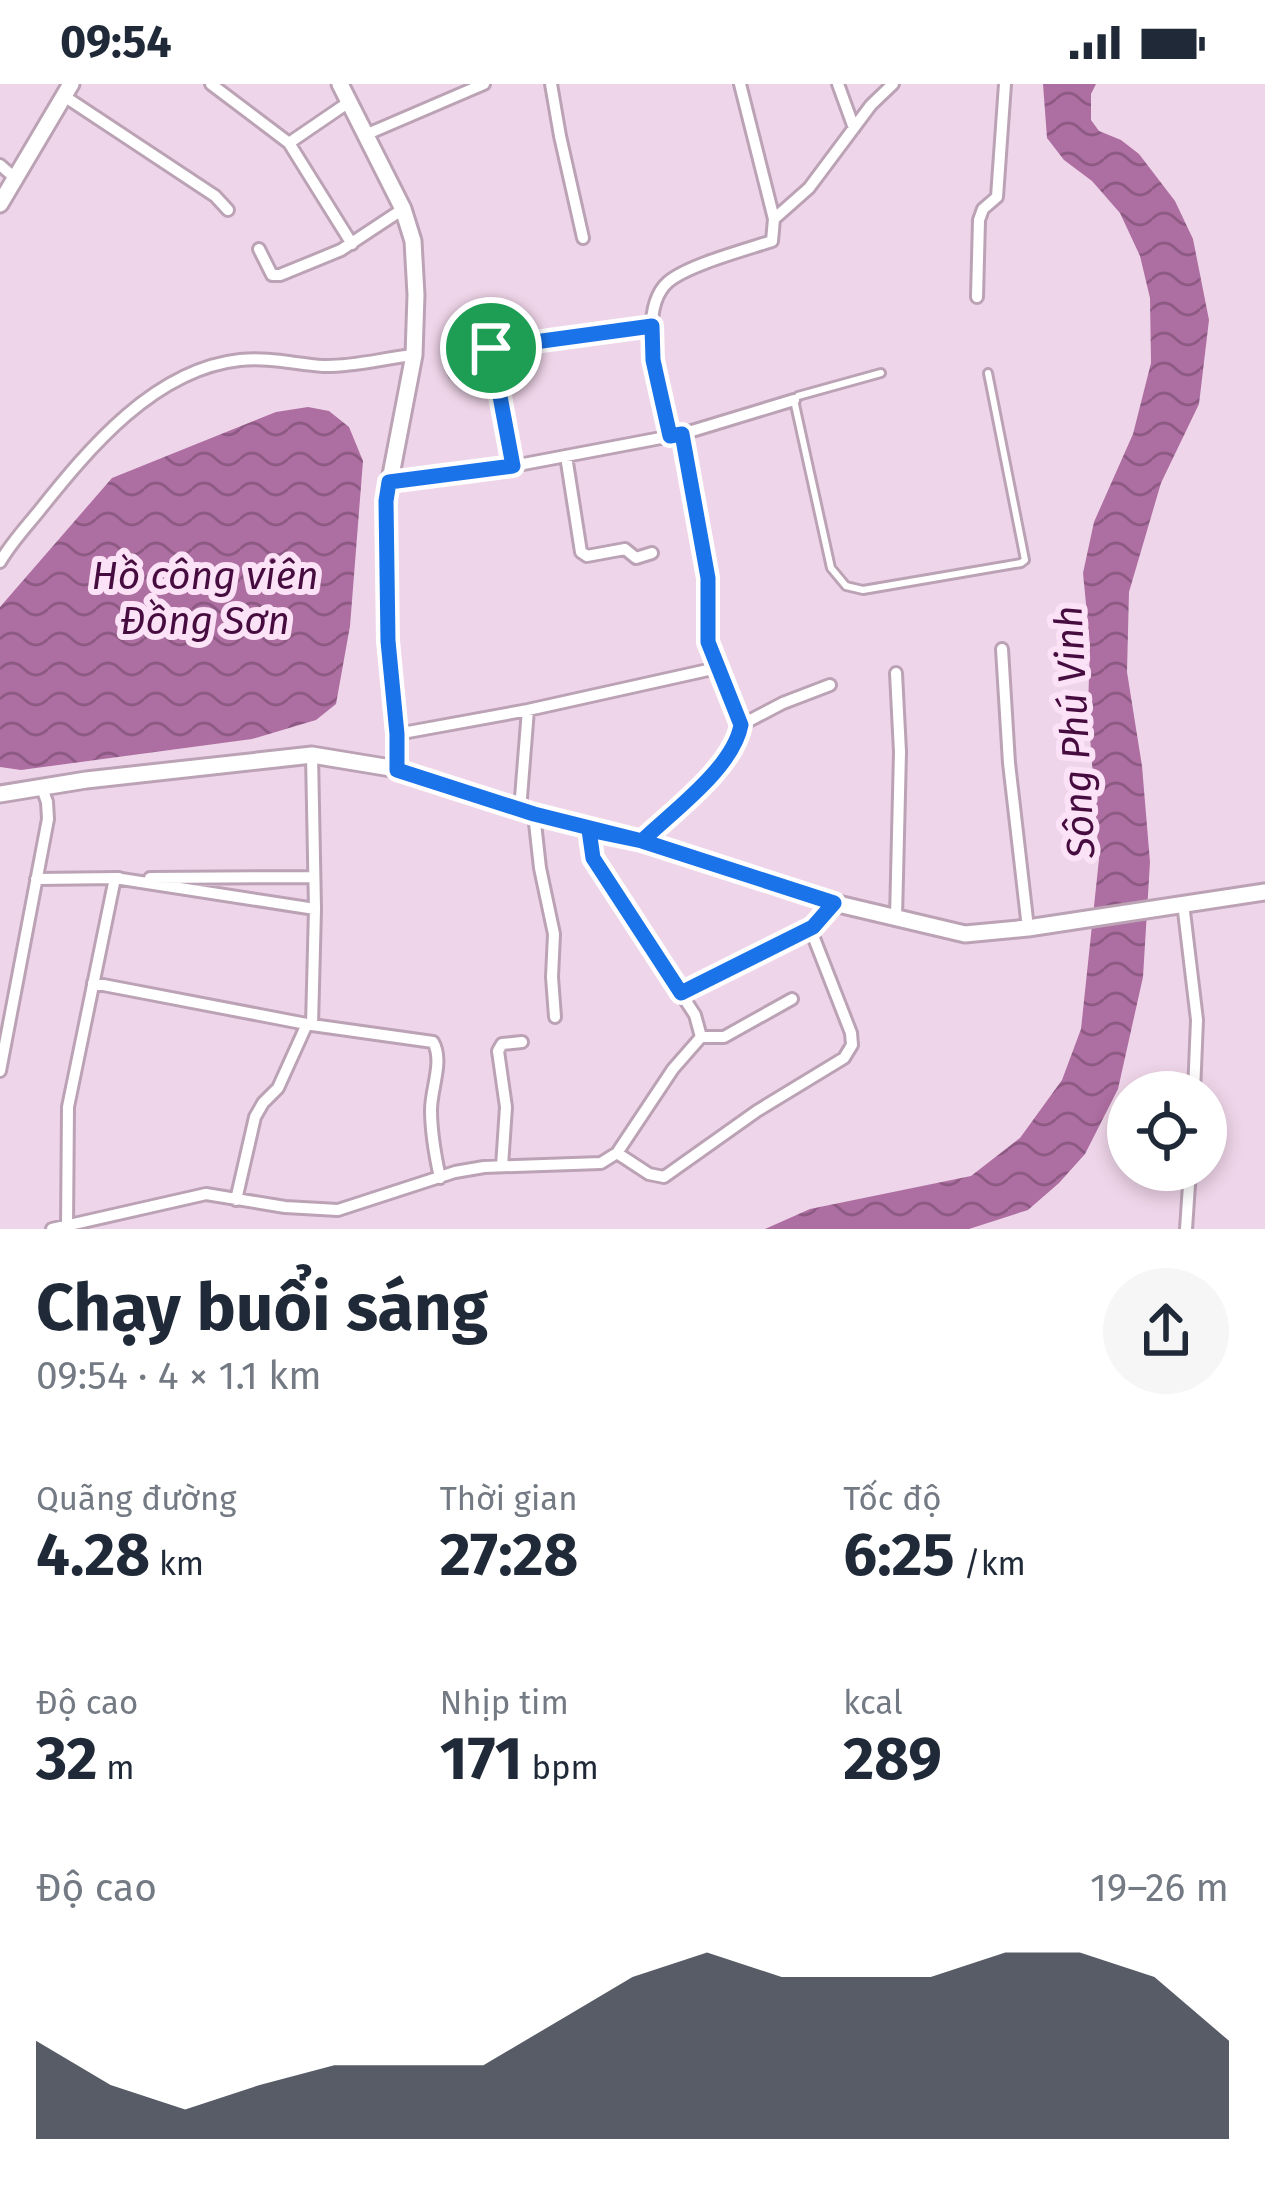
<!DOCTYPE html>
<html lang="vi">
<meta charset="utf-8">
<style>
:root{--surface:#fff;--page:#f6f6f7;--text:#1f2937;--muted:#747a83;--accent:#111827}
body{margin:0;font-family:"Fira Sans",sans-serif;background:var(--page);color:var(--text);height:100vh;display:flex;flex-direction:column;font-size:45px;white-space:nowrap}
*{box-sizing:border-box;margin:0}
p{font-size:39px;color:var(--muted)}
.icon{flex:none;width:66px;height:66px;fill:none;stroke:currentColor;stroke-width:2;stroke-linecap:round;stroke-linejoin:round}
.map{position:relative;height:1145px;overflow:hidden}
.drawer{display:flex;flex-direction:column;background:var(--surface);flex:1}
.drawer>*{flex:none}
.controls{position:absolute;left:1107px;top:987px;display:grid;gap:24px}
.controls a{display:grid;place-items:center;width:120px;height:120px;border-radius:50%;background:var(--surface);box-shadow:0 6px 18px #0003;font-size:60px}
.pin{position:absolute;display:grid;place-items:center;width:102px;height:102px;color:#fff;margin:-51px;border:6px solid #fff;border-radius:50%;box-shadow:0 3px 12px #0007}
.round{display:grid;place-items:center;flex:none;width:126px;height:126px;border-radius:63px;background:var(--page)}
.summary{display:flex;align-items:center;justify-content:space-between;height:204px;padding:0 36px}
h1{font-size:66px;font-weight:700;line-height:90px}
.figures{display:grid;grid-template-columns:repeat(3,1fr);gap:18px;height:204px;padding:12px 36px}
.figures div{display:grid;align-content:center}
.figures b{font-size:60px;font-weight:700}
.figures small{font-size:33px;font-weight:400}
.figures p{font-size:33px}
.chart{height:336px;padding:24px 36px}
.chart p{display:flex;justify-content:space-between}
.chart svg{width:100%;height:216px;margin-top:12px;fill:var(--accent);opacity:.7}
.status{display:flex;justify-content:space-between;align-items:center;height:84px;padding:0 60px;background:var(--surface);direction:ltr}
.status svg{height:33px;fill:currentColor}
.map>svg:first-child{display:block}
</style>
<div class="status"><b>09:54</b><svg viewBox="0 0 49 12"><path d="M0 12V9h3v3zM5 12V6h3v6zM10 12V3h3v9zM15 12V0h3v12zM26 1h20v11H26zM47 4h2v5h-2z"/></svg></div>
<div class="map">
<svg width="1265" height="1145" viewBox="0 0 1265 1145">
<defs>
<pattern id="water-waves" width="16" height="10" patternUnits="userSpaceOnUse" patternTransform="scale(3)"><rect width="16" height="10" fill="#ad6ea1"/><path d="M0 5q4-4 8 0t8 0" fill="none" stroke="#8d5a84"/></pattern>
</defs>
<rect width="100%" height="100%" fill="#efd5e9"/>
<path fill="url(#water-waves)" d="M1043,0H1096L1091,10V36L1099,47L1121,56L1139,70L1175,117L1193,155L1209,236L1199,320L1161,399L1129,508L1127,588L1142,682L1150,778L1143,893L1118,1005L1085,1070L1059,1099L1028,1126L969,1145H765L810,1125L971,1092L1020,1054L1062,996L1081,945L1099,775L1088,625L1090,561L1083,489L1094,438L1133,350L1151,279L1150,214L1140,172L1120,129L1092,97L1064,76L1047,54Z
M308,323L329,327L349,343L363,377L350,542L336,620L316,636L252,655L21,686L0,683V523L112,394L276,328Z"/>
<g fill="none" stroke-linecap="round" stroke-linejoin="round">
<g stroke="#bba3b5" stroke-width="12">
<path id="service" d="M881,289L798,312L794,316L831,484L846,502L863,506L1021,479L1025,476L988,289"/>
</g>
<g stroke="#bba3b5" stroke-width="16">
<path id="minor" d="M211,0L289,59L352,160
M551,0L560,52L583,154
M838,0L854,44
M64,12L215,112L228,126
M365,51L484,0
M289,59L349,18
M0,81L15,94
M774,135L809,104L871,21L893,0
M259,165L272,191H280L341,166L403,125
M977,213L979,136L983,125L997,113L1005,0
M455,289L454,269L491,264
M670,352C662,314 634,228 668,198C688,181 745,166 772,157L774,135L740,0
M566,372L581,468L587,472L625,465L636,474L652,469
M513,382L491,264L653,242
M389,398L513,382L682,350L794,316
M0,478C11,459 26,443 39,427C89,364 155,285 240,276C269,273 295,280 323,282C353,283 384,274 414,271
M1002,565L1009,679L1028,844
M741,641L783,619L830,601
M397,650L528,626L717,584
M312,671L315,825L312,941
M520,726L528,626
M534,730L540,784L554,850L552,893L555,933
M642,757C674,726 732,685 741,641L708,558V494L682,350
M150,794L314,793
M36,795L119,794
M1183,819L1197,936L1194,1008
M896,834L900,668L896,589
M93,899L312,941L433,958C444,977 431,1004 431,1026C431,1049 435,1071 440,1094
M681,909L813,843L834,819
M701,953H724L792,915
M0,987L48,735L47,718L42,704
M617,1069L649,1090L664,1093L757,1027L844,974L852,961L851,949L810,844
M502,1082L506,1023L498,967L502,960L522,958
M236,1116L255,1033L263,1019L278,1004L307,940
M67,1143L68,1023L115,794L315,825
M52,1145L206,1110L285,1123L338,1126L455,1088L484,1083L601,1079L617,1069L673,985L701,953L695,931L593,774L589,746
M1186,1145L1190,1086"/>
</g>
<g stroke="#bba3b5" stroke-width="21">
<path id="secondary" d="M340,0L403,125L413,157L416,211L414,271L386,417L388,557L397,650V685
M0,120L71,0
M0,710L86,696L312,671L397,685L520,726L642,757L834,819L965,850L1028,844L1265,808"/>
</g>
<use href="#service" stroke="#fff" stroke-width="6"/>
<use href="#minor" stroke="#fff" stroke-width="10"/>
<use href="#secondary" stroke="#fff" stroke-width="15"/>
</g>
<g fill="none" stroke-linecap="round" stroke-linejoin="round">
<g stroke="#fff" stroke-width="24">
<path id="route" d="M491,264L513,382L389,398L386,417L388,557L397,650V686L534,730L642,757L834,819L813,843L681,909L593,774L589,746L642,757C673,727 733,684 741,641L708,558V494L682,350L670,352L653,276L652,242L491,264"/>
</g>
<use href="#route" stroke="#1a73e8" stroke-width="15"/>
</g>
<g text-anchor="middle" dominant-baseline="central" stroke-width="12" stroke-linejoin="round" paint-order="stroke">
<g font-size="39" font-style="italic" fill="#460c3f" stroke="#fce2f6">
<text x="205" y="492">Hồ công viên<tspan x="205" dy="45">Đồng Sơn</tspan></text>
<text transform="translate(1075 648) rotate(-93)">Sông Phú Vinh</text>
</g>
</g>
</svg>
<div class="controls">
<a><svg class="icon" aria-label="locate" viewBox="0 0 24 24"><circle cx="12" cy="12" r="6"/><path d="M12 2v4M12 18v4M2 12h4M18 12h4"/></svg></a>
</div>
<div class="pin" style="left:491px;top:264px;background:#1e9e55"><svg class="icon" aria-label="arrive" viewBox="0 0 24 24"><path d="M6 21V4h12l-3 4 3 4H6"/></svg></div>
</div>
<section class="drawer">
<div class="summary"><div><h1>Chạy buổi sáng</h1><p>09:54 · 4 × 1.1 km</p></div><a class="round"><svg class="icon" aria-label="share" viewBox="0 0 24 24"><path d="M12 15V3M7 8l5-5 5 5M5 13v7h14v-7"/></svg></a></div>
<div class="figures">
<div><p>Quãng đường</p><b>4.28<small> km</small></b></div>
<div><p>Thời gian</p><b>27:28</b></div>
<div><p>Tốc độ</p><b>6:25<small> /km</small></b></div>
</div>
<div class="figures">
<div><p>Độ cao</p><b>32<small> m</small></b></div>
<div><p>Nhịp tim</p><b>171<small> bpm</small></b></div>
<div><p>kcal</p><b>289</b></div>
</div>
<div class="chart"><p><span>Độ cao</span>19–26 m</p>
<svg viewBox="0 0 160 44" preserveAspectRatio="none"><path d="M0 44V24L10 33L20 38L30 33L40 29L50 29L60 29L70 20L80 11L90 6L100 11L110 11L120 11L130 6L140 6L150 11L160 24V44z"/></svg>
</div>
</section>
